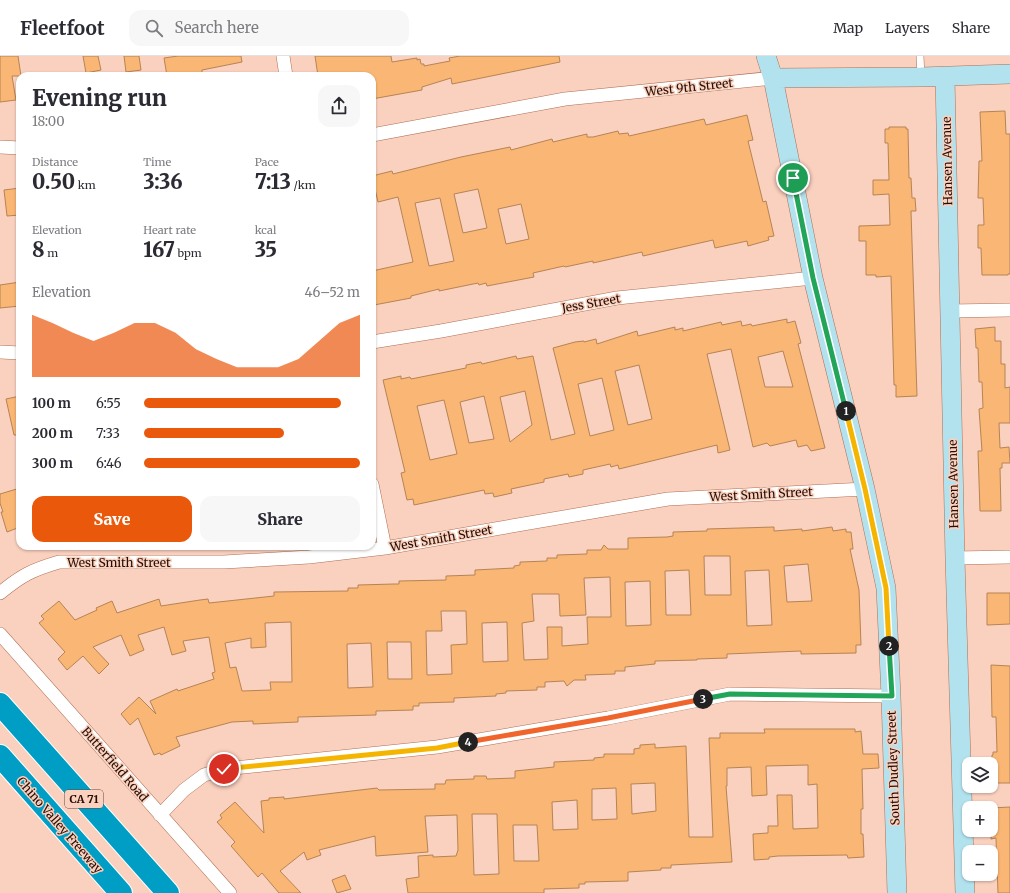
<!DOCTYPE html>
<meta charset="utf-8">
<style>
:root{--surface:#fff;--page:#f7f7f7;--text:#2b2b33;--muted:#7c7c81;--line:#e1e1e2;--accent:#ea580c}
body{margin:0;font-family:Merriweather,serif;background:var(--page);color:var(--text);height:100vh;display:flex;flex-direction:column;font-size:15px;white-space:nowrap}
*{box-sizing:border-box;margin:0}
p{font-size:13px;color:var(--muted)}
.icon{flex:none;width:22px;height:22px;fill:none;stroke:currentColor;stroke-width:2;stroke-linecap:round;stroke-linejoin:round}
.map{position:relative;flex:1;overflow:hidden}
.side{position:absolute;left:16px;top:16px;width:360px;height:478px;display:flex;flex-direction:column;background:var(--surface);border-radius:12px;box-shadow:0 1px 3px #0004}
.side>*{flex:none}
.tools{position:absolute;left:962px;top:701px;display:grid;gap:8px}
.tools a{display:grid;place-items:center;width:36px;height:36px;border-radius:8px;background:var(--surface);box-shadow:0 1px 3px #0004;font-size:20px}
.pin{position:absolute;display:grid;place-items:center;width:34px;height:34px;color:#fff;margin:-17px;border:2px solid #fff;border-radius:50%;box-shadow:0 1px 4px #0007}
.km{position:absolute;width:20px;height:20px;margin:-10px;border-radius:50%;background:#222;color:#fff;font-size:11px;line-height:20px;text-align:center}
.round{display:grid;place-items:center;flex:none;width:42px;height:42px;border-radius:12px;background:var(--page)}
.summary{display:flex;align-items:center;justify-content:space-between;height:68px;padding:0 16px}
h1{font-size:22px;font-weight:800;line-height:30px}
.metrics{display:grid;grid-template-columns:repeat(3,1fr);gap:6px;height:68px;padding:4px 16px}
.metrics div{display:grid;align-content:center}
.metrics b{font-size:20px;font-weight:800}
.metrics small{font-size:11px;font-weight:400}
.metrics p{font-size:11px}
.chart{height:112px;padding:8px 16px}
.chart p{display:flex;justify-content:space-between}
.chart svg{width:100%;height:72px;margin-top:4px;fill:var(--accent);opacity:.7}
.button{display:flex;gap:8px;margin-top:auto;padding:8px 16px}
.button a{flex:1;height:46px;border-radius:12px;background:var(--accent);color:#fff;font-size:16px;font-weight:800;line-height:46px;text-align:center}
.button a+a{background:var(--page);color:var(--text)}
ul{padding:0 16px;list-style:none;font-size:13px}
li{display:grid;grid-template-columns:64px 48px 1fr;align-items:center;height:30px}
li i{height:10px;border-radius:5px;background:var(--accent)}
header{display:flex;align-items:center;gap:24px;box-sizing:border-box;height:56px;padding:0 20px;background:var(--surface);border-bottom:1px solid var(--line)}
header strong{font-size:19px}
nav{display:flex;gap:22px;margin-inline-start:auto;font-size:14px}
.search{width:280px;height:36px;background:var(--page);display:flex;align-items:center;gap:10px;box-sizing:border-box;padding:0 14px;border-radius:12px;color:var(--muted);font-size:15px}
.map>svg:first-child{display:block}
</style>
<header>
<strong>Fleetfoot</strong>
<div class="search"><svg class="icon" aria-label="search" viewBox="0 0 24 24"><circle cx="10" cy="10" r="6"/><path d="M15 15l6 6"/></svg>Search here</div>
<nav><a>Map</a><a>Layers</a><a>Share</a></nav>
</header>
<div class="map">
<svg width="1010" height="837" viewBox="0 0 1010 837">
<rect width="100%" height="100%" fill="#fad0be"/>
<path fill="#fab674" stroke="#b68454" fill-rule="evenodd" d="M0,0H18L21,20H12L16,44L0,46Z
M83,0H98L101,14L86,17Z
M124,0H139L141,14L126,16Z
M178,0H241L242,6L202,14V20H167L164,2Z
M315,0H391L392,6L417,2V4L420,3L421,8H424V10L450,5L449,2L460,0H559L560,6L452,28L451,22L422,31V34L372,43V20H318Z
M1005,55L1006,78H1010V218H1008V219H982L981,192H978V169H984L983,142H978L979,105H982L980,56Z
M747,59L753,84L748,85L763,146L766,145L774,180L768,181L769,184L748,190L747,185L715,192L713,184L643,200L642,196L593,207V205L565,211L564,210L533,217L534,221L487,230L486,227L479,229L478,227L439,235V233L411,240V242L374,249L372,242V215L413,206L398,141L378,146L372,120L392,115L393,118L461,101L510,91L511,94L552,83L553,86L587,78V81H593L618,75L619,78L628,77L629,80L704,63L706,69ZM478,133L487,172L463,177L454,138ZM440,142L454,205L429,210L415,147ZM521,148L529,183L506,188L498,153Z
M889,71H906V73H908L909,122H911L912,142H915L916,155H911L917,340L896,341V329H894L891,220L876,221V219H866V185H859V170L890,169L889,138L873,139V124H889L888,87H885V73H889Z
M20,132V159L7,160L4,134Z
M20,226V250L0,252V229Z
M787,263V267L795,265L801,287L798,288L825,392L811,395L807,389L798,391L796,384L770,390L767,387L753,391L731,293L707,298L730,394L718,397L717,389L619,413L618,409L611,411L610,408L583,414V418L569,421L568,418L544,423V426L511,433L512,437L494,441L493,437L485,438L484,434L414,449L413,443L407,444L401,417L405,416L383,324L401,320V323L410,321L411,323L466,312V309L481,306L482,308L516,300L517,303L533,300L551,384L575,378L553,292L575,286L584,285V286L596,283L597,288L637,275L638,280L675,271V274L683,272V275L721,266L722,269L741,265L742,270L751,268L752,270ZM783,295L793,331H765L758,301ZM639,309L652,363L628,369L615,315ZM602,322L614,374L590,380L578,328ZM525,335L532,369L510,386L500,341ZM484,340L494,383L469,387L460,346ZM444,344L457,398L430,404L417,350Z
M995,271V285H1001V308H1005V332L1010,331V367H999L1000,392L1009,391L1010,407H1002V412H1000L1001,455H980L978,395H982L979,353L983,352L982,326H979L978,292H976L975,273Z
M20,340V379H14L6,343Z
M20,432V471L7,476L1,456H3L0,447V438Z
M774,471V475L802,473V475L832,471L833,475L846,473V476H851L853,493H850L859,534L861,589H856V597L801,598V595L727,598V602L697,603V604L655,605V608L625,611V615H615V618L585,619L586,624H574L567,630L564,625L545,626V631H537V634L506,635V637L496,638V640L454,642V646L419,647V650H413V654L376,655V659L298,661V666L253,668V665L232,666L176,681L180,690L161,699L160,697L154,699L138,662L130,669L121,658L139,641L156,658L150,645L177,633L178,635L214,623L212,617L215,616L209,581L183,585L186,595L172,599L164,571L138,579L144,594L130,600L121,579L93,591L109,608L99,618L83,600L67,614L58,603L65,596L39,567L44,563L41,560L59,545L75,564L97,554L96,552L112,545L117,557L159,543L161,550L200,544L208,543L209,547L274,540V536L348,535V532H358V529L394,528H399V525L446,524V520L475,519V514L514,512V510L520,509V506H521L547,505V502H557V499L587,498V494H601L604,489L608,493H628V482L667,481L673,480V476L707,475V473ZM704,500H730L731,539H705ZM808,508L812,545L787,546L784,510ZM689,514L691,559H666L665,515ZM769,514L772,569L747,570L745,515ZM610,521L611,561H587L588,588L562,590V571H547L548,603L524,604L522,567L534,565L532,538H559L560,560L586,559L584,522ZM650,525L651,569L626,570L625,526ZM441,555H466L467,588L451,589L452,618L427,619L426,575H442ZM291,566L292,626H270L271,634L242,635L236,611L230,612L225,587L251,582V592L266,591L265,567ZM507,566L508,605L483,606L482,567ZM387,586H411L412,623H388ZM371,587L373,631L348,632L347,588Z
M987,537H1010V568L987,569Z
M991,609L1010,610V727H997L996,720H994V713H992V699H993V696H997L996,661H992Z
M764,673H855V676L861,675L863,698H878L879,712L862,713L863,753H861V778H863L864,801L848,802L847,799L778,800L769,801V803L754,804L753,778L768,777V770H778L777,739H792L793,773L818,772L817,728L808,729V709L766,710L767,739L752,740L751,711L727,712V730H726L732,806L671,809V812H661V814L628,816V825L585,826V828H579V832L544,833V837H408L406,823L419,821L418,800L433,799V801L456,800L458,794L457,759L425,760L428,796L376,800L375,780L319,794L321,799L307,804L304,796L280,815L301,837H279L262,817L258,821L231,790L235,786L217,766L222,762L220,759L235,746L264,777L261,745L269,744V742L284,741V743L377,732L379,734L435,733V728H445L446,724L474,723V720H486L487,723L515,722V715L554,711V706L594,704V702L604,701V698H634V693L640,692V689L655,688V692L686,690L689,781H713L709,682H720V677H765ZM655,727L656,755L632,758L631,728ZM616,732L617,763L592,764V733ZM577,744L578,773L553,774L552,746ZM472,758H497L499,818L474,819ZM513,769H537L539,805H514Z
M1010,751V837H998L996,782L991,783V752Z
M345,819L351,833L337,837L332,824Z"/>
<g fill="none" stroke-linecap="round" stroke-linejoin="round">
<g stroke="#af7055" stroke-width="8">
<path id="lane" d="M920,0L921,21"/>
</g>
<g stroke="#af7055" stroke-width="14">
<path id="street" d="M283,0L286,20
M372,79L565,43L773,22
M0,91L20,92
M950,255L1010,254
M372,286L441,275L617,242L813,222
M0,296L20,297
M372,428L385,492
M955,502L1010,501
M0,537C22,519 32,514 59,506H224L309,501L385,492L668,443L865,433
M0,578L230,837
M160,759L184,734L204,719L224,713L437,691L608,662L730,638L891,640"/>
</g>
<g stroke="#af7055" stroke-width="20">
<path id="secondary" d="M766,0L773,22L813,222L865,433L886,532L891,640L897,837
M945,20L955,502L965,837
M773,22L921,21L1010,18"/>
</g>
<g stroke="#fff" stroke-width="24">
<path id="highway" d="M0,648L168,837
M0,700L121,837"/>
</g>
<use href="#lane" stroke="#fff" stroke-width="7"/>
<use href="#street" stroke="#fff" stroke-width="13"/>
<use href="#secondary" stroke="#b2e2ee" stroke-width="19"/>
<use href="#highway" stroke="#009dc5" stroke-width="22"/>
</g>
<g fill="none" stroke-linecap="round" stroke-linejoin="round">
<g stroke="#fff" stroke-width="8">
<path id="split-1" d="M793,122L813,222L846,355"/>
</g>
<g stroke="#fff" stroke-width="8">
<path id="split-2" d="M846,355L865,433L886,532L889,590"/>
</g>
<g stroke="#fff" stroke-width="8">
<path id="split-3" d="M703,643L730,638L892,640L889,590"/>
</g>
<g stroke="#fff" stroke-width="8">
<path id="split-4" d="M468,686L608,662L703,643"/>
</g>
<g stroke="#fff" stroke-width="8">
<path id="split-5" d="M224,713L437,692L468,686"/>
</g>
<use href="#split-1" stroke="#22a559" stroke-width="5"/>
<use href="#split-2" stroke="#f5b400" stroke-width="5"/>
<use href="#split-3" stroke="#22a559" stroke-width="5"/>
<use href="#split-4" stroke="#f0652b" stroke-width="5"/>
<use href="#split-5" stroke="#f5b400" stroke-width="5"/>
</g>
<g text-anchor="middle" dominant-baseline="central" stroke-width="3" stroke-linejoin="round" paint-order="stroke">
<rect fill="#fad0be" stroke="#65483c" stroke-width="1" x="65" y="734" width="38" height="18" rx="3"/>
<g font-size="11" font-weight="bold" fill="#250d04">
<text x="84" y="743">CA 71</text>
</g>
<g font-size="12" fill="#250d04" stroke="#fad0be">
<text transform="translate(689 31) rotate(-6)">West 9th Street</text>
<text transform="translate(947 105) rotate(-91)">Hansen Avenue</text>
<text transform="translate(591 247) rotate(-10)">Jess Street</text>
<text transform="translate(953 428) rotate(-91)">Hansen Avenue</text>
<text transform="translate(761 438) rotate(-3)">West Smith Street</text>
<text transform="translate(441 482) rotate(-10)">West Smith Street</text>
<text x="119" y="506">West Smith Street</text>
<text transform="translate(115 708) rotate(49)">Butterfield Road</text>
<text transform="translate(893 712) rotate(-92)">South Dudley Street</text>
<text transform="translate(60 769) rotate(49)">Chino Valley Freeway</text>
</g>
</g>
</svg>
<div class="tools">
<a><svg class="icon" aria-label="layers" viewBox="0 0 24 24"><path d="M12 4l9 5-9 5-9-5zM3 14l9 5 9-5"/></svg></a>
<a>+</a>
<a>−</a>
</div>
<div class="pin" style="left:793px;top:122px;background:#1e9e55"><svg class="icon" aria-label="arrive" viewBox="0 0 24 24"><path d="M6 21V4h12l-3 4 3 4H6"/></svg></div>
<div class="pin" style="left:224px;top:713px;background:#d93025"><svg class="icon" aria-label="check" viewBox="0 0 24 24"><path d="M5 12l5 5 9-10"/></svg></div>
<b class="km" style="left:846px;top:355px">1</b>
<b class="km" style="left:889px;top:590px">2</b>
<b class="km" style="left:703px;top:643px">3</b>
<b class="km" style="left:468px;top:686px">4</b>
<section class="side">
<div class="summary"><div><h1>Evening run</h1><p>18:00</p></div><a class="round"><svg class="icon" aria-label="share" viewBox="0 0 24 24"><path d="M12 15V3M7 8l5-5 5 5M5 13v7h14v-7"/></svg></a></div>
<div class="metrics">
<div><p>Distance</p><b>0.50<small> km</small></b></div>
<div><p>Time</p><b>3:36</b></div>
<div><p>Pace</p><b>7:13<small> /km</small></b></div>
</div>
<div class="metrics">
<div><p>Elevation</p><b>8<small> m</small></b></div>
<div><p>Heart rate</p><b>167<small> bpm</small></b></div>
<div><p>kcal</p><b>35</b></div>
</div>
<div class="chart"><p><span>Elevation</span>46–52 m</p>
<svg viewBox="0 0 160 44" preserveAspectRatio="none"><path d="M0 44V6L10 11L20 17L30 22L40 17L50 11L60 11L70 17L80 27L90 33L100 38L110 38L120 38L130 33L140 22L150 11L160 6V44z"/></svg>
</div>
<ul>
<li><b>100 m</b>6:55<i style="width:91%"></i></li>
<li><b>200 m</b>7:33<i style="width:65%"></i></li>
<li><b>300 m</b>6:46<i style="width:100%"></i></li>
</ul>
<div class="button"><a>Save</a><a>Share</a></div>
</section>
</div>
